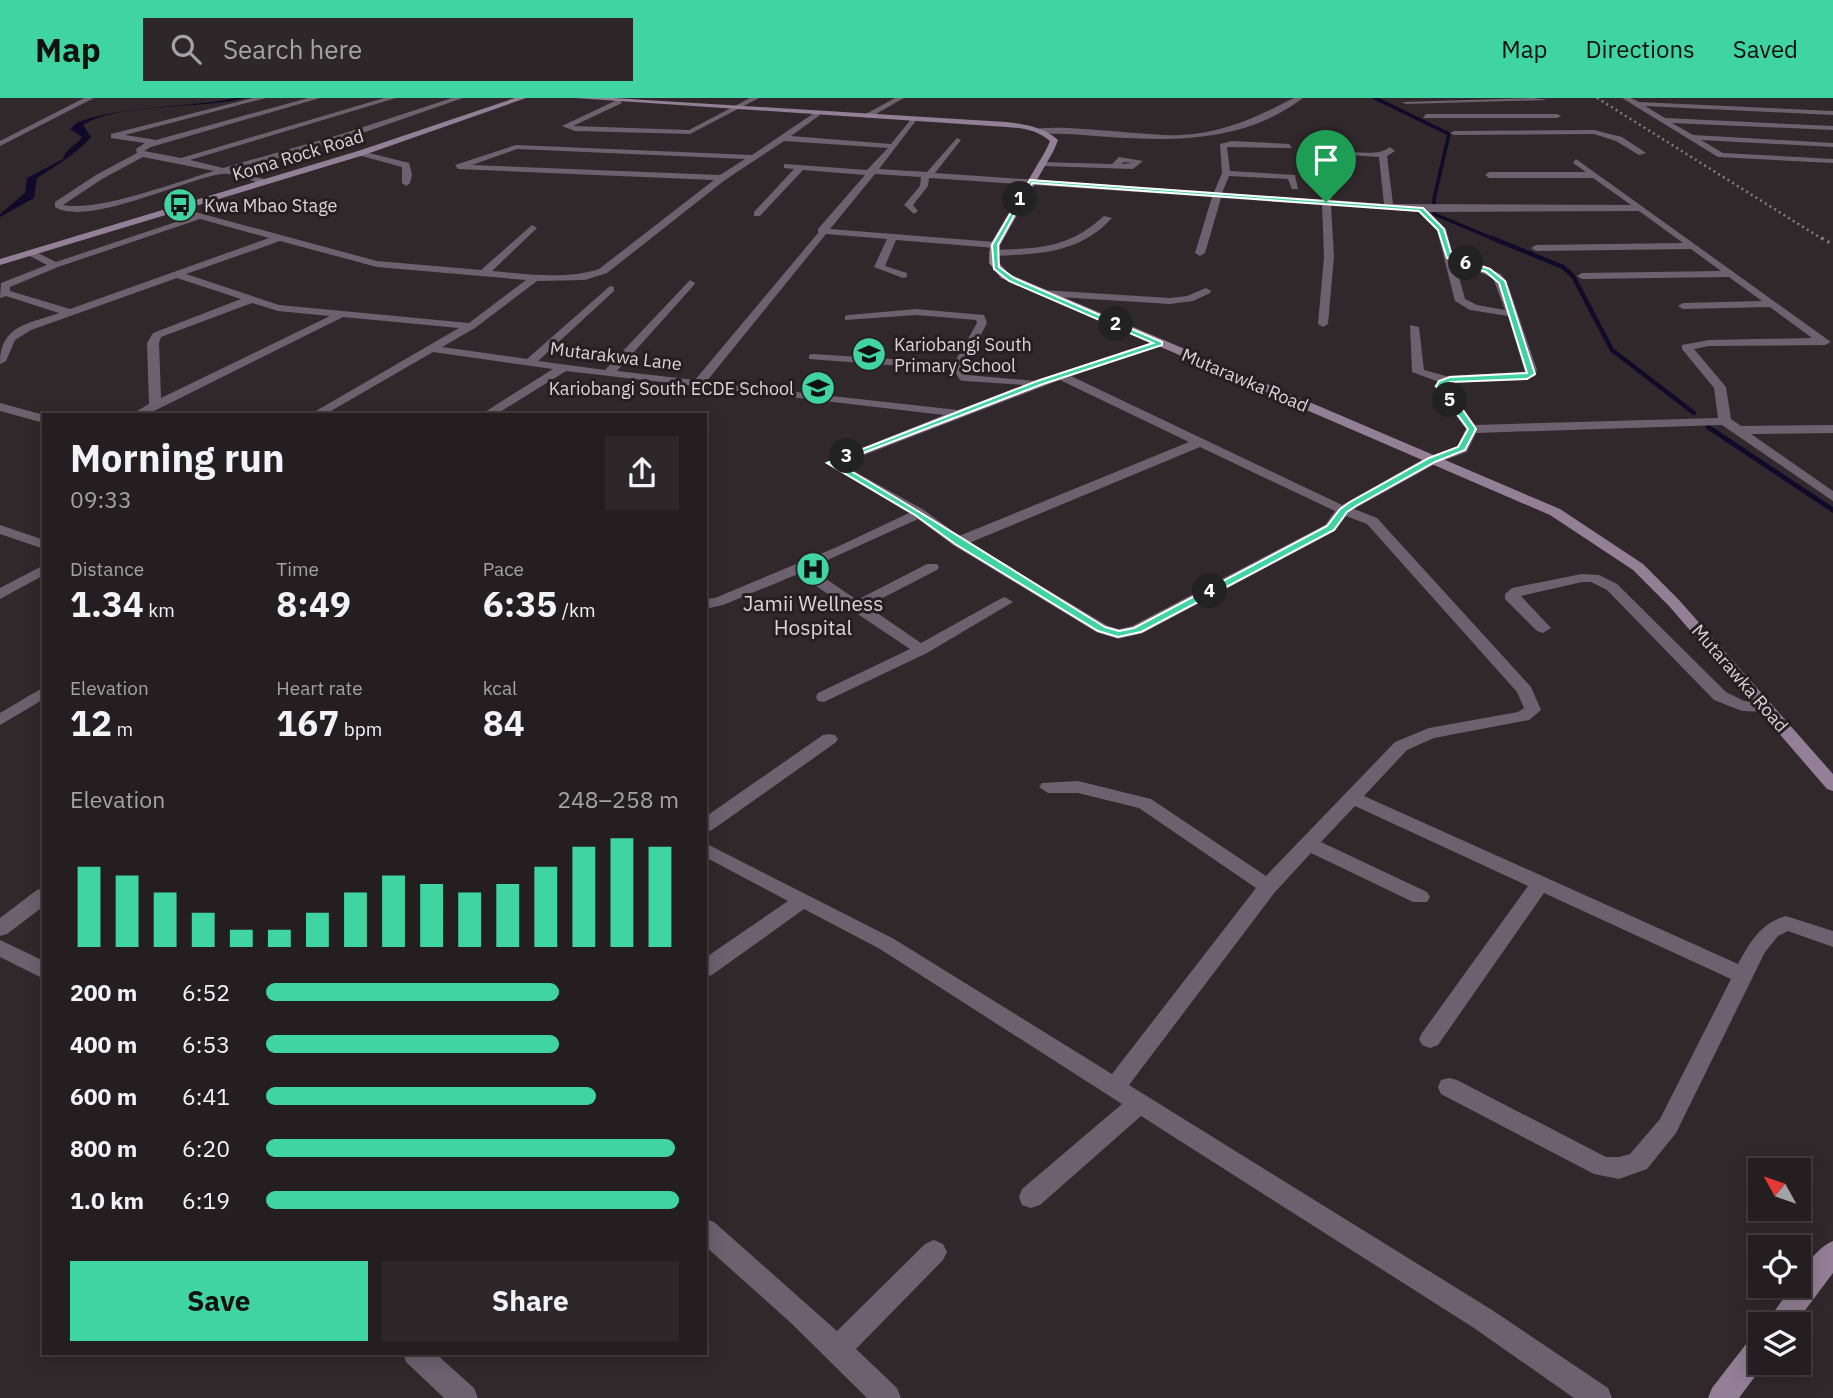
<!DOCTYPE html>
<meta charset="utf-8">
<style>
:root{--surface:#251e20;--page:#2d2729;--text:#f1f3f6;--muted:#a3a2a5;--line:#423c3e;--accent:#40d4a2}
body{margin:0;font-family:"IBM Plex Sans",sans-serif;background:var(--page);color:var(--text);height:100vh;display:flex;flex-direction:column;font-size:26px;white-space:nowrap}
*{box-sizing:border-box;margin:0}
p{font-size:23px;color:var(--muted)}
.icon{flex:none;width:38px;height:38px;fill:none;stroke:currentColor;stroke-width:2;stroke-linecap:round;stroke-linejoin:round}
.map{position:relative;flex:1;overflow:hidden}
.details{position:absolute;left:42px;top:315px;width:665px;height:942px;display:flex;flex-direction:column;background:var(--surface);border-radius:0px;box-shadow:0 4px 18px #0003,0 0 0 2px var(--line)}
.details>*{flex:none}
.needle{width:46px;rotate:310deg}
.tools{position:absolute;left:1748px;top:1060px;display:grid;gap:14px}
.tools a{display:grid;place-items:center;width:63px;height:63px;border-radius:0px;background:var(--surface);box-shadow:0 4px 18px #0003,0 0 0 2px var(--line);font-size:35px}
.pin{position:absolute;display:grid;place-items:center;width:60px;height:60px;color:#fff;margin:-72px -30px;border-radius:50% 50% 50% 0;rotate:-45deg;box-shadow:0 0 7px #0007}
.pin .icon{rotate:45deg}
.km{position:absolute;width:35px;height:35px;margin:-18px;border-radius:50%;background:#222;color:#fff;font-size:19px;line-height:35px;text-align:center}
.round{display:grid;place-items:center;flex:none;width:74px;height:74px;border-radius:0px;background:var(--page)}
.overview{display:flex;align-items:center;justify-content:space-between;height:119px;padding:0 28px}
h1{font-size:38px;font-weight:700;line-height:52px}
.figures{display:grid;grid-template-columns:repeat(3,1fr);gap:10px;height:119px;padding:7px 28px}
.figures div{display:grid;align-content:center}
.figures b{font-size:35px;font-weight:700}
.figures small{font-size:19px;font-weight:400}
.figures p{font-size:19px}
.chart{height:196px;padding:14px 28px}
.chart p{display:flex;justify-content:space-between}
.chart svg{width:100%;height:126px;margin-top:7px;stroke:var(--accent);stroke-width:6}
.cta{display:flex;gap:14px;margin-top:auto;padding:14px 28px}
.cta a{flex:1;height:80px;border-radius:0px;background:var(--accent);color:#111;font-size:28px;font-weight:700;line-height:80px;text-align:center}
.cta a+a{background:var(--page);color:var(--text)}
ul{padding:0 28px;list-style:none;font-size:23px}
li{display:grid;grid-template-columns:112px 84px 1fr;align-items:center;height:52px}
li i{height:18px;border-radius:9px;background:var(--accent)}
header{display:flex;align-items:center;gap:42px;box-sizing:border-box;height:98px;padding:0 35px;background:var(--accent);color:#111}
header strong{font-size:33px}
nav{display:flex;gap:38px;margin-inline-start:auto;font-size:24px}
.search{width:490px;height:63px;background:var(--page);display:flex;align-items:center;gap:18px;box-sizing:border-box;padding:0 24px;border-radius:0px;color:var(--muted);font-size:26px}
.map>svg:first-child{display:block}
</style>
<header>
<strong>Map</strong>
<div class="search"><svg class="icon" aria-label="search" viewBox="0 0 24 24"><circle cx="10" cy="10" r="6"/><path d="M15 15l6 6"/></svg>Search here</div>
<nav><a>Map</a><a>Directions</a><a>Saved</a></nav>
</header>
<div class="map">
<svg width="1833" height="1300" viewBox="0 0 1833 1300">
<rect width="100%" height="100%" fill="#31282b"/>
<path fill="#100a2a" d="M235,0H245C199,12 119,4 83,27L91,39C75,57 57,67 37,80L34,100L0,119V116L25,95L27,80L63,61C65,51 77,47 82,39L70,31L78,24C129,6 183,11 235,0Z"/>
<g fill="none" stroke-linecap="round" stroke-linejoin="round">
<path stroke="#100a2a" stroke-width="3.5" d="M1375,0L1449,36L1434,101V116L1496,142"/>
<path stroke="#100a2a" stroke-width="4.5" d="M1492,140L1563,169L1573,178L1612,252L1694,315"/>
<path stroke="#100a2a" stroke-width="5" d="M1708,329L1833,412"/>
<path fill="#6d6170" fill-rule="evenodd" d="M84,0H94L0,48V43Z
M253,0H266L125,37L156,42L308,0H320L151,49L144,53L181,60L384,0H396L190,62L223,70L342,36L452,0H463L348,40L233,73L268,82V86C253,86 236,74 221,76C183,82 87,129 55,109V104L96,77L137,55L136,51L145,45L111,40V36ZM143,59L214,73C176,84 99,114 63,107L102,81Z
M750,0H759L690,36L575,33L562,28L619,1L622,5L573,28L689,32Z
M895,0H904L869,20L862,18Z
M1294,0H1303C1238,49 1159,43 1083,37C1069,35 1047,38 1035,32C1050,24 1153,39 1181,37C1223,35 1257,19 1294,0Z
M1533,0L1548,2L1406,6L1402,4Z
M1622,0H1631L1639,4L1833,13V17L1645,8L1665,20L1833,28V32L1672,25L1693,37L1833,45V49L1701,42L1723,55L1833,61V65L1718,59Z
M817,13L820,17L791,38L891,46L912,20H918L879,71L927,74L957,40L961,42L935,75L1214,94L1222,75L1220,46L1232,43L1289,46L1292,50L1227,49L1230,73L1295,77L1298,91H1292L1288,81L1229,78L1222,95L1322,102C1328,84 1321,71 1318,56C1340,48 1375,62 1390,49L1395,53L1387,58L1393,106L1631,107L1593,80H1489L1485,77L1489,74H1586L1573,65L1576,61L1831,244L1825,247L1709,248L1694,251L1726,289L1731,321L1741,328L1833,327V335L1751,336L1833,393V403L1722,327L1476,335L1467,354L1437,365L1354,411L1377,420L1531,589L1541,612L1529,622L1434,640L1407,652L1364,698L1738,866C1750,844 1761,825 1786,818L1833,833V849L1788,833L1778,838L1765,854L1676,1035L1647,1071L1619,1081L1594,1076L1441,996L1438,989L1441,982L1449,980L1457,982L1606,1059H1619L1630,1056L1660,1021L1731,881L1544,795L1438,947L1430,950L1422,947L1419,941L1422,935L1528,788L1355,708L1321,744L1427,794L1430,799L1427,804H1413L1311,755L1275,794L1129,987L1492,1212L1608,1290L1612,1300H1574L1474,1230L1141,1018L1040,1107L1031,1110L1022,1107L1019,1099L1022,1091L1122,1006L880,851L804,811L712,877L705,879V860L788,803L705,759V745L894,841L1112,976L1256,790L1139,710L1078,695H1048L1039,689L1042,685L1078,683L1151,701L1266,778L1395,644L1429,630L1518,614L1524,610L1517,594L1367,426L1346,418L1335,433L1143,535L1118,541L1096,534L953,447L918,421L810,470L857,502L927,466H937L939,469L937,472L867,508L921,545L1000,501L1005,499L1013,504L927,555L824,604L818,603L816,599L818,595L910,551L798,476L723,507L705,511V501L715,500L837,449L909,415L825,365L944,317L566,273L495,317H480L553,271L433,254L324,317H309L459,230L343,219L146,317H130L149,306L147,245L153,235L241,201L177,180L31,232L15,242L6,263L0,266C0,227 28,226 59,215L6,198L0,200L1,185L47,167L28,157V153H34L56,164L191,119L170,113V109L173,108L377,163L481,172L532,127L537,130L535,132L492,173C527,176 566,182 599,171L714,82L458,71L455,67L516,47L752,57ZM784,43L888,50L867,72L784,66V70L794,71L754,114V118H760L803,72L865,77L818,131V135L695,282L617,273L694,187L695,185L690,182L605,272L538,263L614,193V189L610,188L527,261L442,249L475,230L537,183L585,182L607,175L725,82ZM517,51L745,61L720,77L472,67ZM1333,56L1379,59L1384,106L1331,102C1336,87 1334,72 1326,59ZM875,76L921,79L920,88L904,107L914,116L918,113L913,107L928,88L929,80L1212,99L1195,155L1200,158L1205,155L1221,100L1322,107L1324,159L1318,226L1323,229L1328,226L1334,159L1331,107L1418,114L1437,132L1455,203L1470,212L1508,218L1525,274L1446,278L1424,272L1419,229L1410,227L1412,274L1439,284L1434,288L1466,331L1457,349L1427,359L1342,407L1071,278L1163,247V243L1159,242L1035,283L968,277L964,269L987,225L984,217L916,211L849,217L845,218V222L916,217L976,222L977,225L954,265L813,256L809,257V261L954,272L960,282L964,283L1024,287L958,312L706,284L826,136L887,141L874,169L903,180L907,179V175L885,168L896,142L995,150L1000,147L995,144L830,131ZM1639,113L1683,145L1536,147L1531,150L1536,153L1691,151L1721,173L1582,175L1577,178L1582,181L1729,179L1762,203L1683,205L1678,208L1683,211L1770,209L1812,240L1709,242L1682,247V251L1714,290L1718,320L1475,327L1447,289L1453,284L1527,281L1535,278L1537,272L1507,184L1501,176L1453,157L1446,131L1429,114ZM200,121L269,140L70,211L10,193V189L58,169ZM280,143L377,169L526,182L469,225L279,207L186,176ZM1455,164L1493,180L1505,212L1477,207L1465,201ZM252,205L278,213L330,218L161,300L159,245L161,239ZM1060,282L1189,344L959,438L924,412L841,366ZM1200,349L1335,413L1325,427L1132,528L1119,531L1108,528L969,445Z
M1426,16H1557L1561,18L1557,20H1423Z
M1594,32L1622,39L1646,55L1639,57L1616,43L1594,36L1454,37L1450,35L1454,33Z
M361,53L409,65L412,76L410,85L406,88L402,85V69L358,57Z
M1119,59L1143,63L1133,71L1041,68L1037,66L1041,64L1112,66ZM1124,64L1133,65L1121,66Z
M1104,118L1112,120C1079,156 1038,156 993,158L988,155L993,152C1040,150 1067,151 1104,118Z
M1206,190L1211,193L1210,195L1193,203L1170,206L1043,198L1038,195L1043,192L1170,200L1187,198Z
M0,305L44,317V325L0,313Z
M0,427L44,442V451L0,436Z
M44,467V477L0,501V490Z
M1582,476L1599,477L1617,486L1726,594L1744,603L1772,606L1774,610L1772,614L1742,613L1714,602L1607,492L1591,484H1582L1521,498L1551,530L1543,535L1537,533L1505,501V496L1512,490Z
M44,589V601L0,627V615Z
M829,636L835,637L838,641L835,645L712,732L705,734V719L823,637Z
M44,790V808L7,836L0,838V820L37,792Z
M0,842L44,863V881L0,859Z
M705,1121L714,1124L837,1233L925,1146L934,1142L943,1146L947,1154L943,1162L856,1251L897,1290L901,1300H867L791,1225L705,1148Z
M403,1255H435L474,1290L478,1300H444L406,1264Z"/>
<path fill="#937f96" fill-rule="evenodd" d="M515,0H526L364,57L0,167V161L358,53Z
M575,0H613L1006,24C1025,26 1044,29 1058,42L1054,52L1000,147L999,165L1009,176L1560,411L1643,466L1679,502L1833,676V693L1827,691L1669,508L1633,472L1550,417L1001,180L989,165L990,147L1046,52L1050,43C1037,32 1023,30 1006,29Z
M1833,1143V1175L1794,1227H1765L1792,1188H1799C1799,1172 1818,1149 1833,1143Z
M1760,1237V1265H1765L1739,1300H1708L1712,1290L1750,1241Z"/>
<path stroke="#857d7f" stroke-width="2.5" stroke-dasharray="2 3.5" stroke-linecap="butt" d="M1597,0L1824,142"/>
<path stroke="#857d7f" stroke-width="3.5" stroke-dasharray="2 4.5" stroke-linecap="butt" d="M1822,140L1833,147"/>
</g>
<path fill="#40d4a2" stroke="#fff" stroke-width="2" fill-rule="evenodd" d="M1030,82L1423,110L1444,131L1452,158L1490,171L1505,183L1535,276L1527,281L1451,284L1445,286L1476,331L1465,352L1435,364L1356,408L1347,414L1334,432L1141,534L1118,539L1098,533L955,446L915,417L827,365L1037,283L1153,245L1009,183L994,171L992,147ZM1032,85L1419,113L1438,132L1447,160L1486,174L1499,185L1527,275L1450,279L1439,283L1436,288L1468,331L1458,349L1429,360L1350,404L1340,411L1327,428L1134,530L1119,533L1105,529C1016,475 928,417 837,365L1043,286L1162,247V244L1014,180L999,169L998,147Z"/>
<defs>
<g id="bus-disc" transform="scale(1.75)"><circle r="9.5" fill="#40d4a2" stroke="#271e21"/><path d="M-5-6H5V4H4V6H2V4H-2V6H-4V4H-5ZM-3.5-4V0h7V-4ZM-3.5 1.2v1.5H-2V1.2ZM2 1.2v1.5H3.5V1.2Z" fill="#111"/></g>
<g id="school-disc" transform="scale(1.75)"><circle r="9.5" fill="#40d4a2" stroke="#271e21"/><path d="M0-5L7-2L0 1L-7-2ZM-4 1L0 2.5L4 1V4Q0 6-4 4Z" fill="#111"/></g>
<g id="hospital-disc" transform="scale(1.75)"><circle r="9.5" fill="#40d4a2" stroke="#271e21"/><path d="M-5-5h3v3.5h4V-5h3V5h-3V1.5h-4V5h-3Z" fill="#111"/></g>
</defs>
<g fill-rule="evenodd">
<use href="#bus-disc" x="180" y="107"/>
<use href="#school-disc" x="869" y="256"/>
<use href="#school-disc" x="818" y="290"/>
<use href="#hospital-disc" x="813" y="471"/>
</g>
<g text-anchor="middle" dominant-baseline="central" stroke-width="6" stroke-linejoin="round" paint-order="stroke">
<g font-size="18" fill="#dcd5d7" stroke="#271e21">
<text transform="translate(298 57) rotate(-17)">Koma Rock Road</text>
<text transform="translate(616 258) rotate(7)">Mutarakwa Lane</text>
<text transform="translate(1245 282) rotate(23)">Mutarawka Road</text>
<text transform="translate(1740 580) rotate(49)">Mutarawka Road</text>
</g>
<g font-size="18" fill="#dcd5d7" stroke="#271e21" text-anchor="start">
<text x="204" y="107">Kwa Mbao Stage</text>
<text x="894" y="246">Kariobangi South<tspan x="894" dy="21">Primary School</tspan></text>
<text x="794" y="290" text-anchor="end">Kariobangi South ECDE School</text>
</g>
<g font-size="21" fill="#dcd5d7" stroke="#271e21">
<text x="813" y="505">Jamii Wellness<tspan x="813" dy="24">Hospital</tspan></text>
</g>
</g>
</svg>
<div class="tools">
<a><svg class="needle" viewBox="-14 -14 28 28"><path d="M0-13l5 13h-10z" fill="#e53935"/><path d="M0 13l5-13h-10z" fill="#a3a2a5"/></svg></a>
<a><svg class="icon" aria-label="locate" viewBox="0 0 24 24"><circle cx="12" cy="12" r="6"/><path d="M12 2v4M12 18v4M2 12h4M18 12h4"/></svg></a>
<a><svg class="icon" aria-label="layers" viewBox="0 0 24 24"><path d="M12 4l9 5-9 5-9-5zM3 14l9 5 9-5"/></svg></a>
</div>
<div class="pin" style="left:1326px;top:104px;background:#1e9e55"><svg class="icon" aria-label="arrive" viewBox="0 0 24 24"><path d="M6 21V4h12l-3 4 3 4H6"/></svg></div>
<b class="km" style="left:1020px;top:101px">1</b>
<b class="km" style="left:1116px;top:226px">2</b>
<b class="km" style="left:847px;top:358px">3</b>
<b class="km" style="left:1210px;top:493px">4</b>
<b class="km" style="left:1450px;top:302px">5</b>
<b class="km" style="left:1466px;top:165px">6</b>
<section class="details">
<div class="overview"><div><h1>Morning run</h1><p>09:33</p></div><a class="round"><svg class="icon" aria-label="share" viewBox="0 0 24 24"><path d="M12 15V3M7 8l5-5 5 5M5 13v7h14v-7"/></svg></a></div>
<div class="figures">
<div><p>Distance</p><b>1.34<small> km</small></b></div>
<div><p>Time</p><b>8:49</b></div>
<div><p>Pace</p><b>6:35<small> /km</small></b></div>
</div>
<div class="figures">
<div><p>Elevation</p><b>12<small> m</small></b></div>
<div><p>Heart rate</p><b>167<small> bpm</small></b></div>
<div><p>kcal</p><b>84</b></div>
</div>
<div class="chart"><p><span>Elevation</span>248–258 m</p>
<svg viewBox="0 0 160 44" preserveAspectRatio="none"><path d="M5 44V16M15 44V19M25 44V25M35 44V32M45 44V38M55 44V38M65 44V32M75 44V25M85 44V19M95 44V22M105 44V25M115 44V22M125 44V16M135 44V9M145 44V6M155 44V9"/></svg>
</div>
<ul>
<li><b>200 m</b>6:52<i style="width:71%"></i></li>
<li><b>400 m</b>6:53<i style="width:71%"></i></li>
<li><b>600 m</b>6:41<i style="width:80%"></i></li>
<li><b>800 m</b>6:20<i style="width:99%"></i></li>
<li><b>1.0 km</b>6:19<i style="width:100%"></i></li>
</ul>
<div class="cta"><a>Save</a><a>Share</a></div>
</section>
</div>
